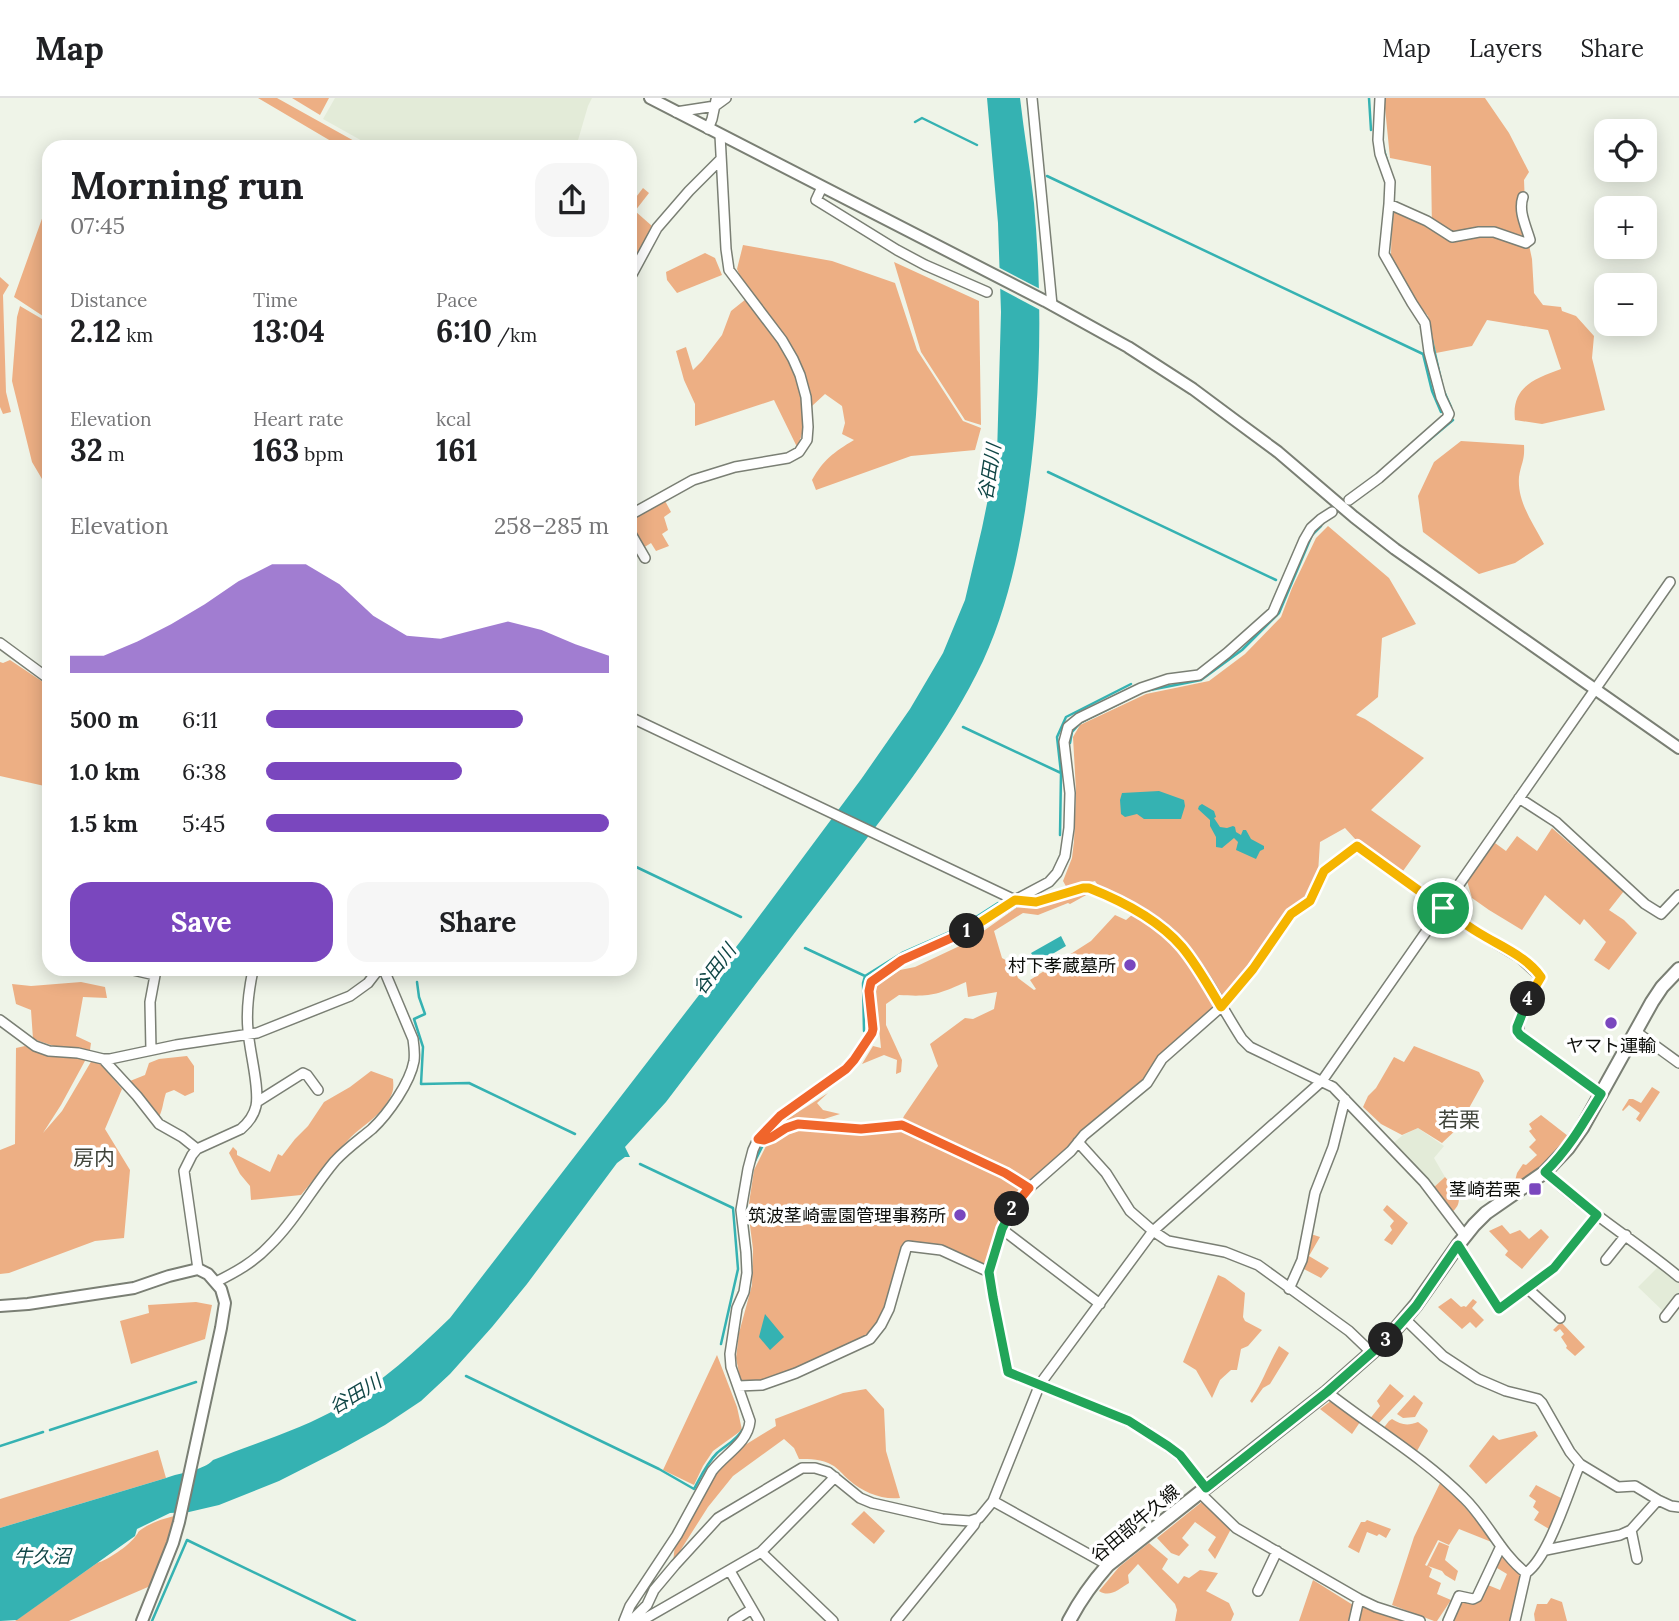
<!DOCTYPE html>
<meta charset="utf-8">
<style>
:root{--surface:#fff;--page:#f6f6f6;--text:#202124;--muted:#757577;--line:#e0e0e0;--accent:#7a47be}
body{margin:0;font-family:Lora,"Noto Sans JP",serif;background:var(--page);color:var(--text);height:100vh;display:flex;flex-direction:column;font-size:26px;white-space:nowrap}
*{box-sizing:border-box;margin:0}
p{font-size:23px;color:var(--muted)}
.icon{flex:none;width:38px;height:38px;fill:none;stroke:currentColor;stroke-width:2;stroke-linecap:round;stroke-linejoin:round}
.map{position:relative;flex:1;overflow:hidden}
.drawer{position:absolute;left:42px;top:42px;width:595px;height:836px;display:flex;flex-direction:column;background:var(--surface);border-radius:21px;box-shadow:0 4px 18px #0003}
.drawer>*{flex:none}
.buttons{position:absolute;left:1594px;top:21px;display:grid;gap:14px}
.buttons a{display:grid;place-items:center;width:63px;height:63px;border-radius:14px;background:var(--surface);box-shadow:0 4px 18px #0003;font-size:35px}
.pin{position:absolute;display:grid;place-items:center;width:60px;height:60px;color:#fff;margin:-30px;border:4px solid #fff;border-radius:50%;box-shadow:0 2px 7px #0007}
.km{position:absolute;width:35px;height:35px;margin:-18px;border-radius:50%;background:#222;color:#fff;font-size:19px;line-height:35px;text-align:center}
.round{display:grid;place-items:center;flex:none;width:74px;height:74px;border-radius:21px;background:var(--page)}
.overview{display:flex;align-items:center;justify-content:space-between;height:119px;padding:0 28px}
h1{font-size:38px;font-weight:800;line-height:52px}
.figures{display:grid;grid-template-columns:repeat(3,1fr);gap:10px;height:119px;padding:7px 28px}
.figures div{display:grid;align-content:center}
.figures b{font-size:30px;font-weight:800}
.figures small{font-size:19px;font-weight:400}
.figures p{font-size:19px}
.chart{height:196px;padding:14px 28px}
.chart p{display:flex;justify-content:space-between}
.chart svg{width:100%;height:126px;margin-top:7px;fill:var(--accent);opacity:.7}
.action{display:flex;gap:14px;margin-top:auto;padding:14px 28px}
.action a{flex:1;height:80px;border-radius:21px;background:var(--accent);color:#fff;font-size:28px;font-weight:800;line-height:80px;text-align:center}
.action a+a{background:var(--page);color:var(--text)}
ul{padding:0 28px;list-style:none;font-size:23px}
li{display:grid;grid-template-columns:112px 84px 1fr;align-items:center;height:52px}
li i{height:18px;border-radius:9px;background:var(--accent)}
header{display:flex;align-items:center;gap:42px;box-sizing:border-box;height:98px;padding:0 35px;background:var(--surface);border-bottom:2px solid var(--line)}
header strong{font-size:33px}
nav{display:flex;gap:38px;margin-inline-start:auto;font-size:24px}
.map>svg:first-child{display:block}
</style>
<header>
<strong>Map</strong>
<nav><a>Map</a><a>Layers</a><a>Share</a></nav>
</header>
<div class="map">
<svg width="1679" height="1523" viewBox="0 0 1679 1523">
<rect width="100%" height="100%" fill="#eff4e8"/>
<path fill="#e3ebd8" d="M335,0H592L588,8L576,49H373L323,21Z
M1418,1030L1444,1048L1434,1060L1445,1079L1432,1091L1391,1047L1403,1037Z
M1659,1168L1679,1184V1195L1664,1214L1638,1189Z"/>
<path fill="#edaf84" d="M258,0H277L365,49H341Z
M292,0H329L320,17Z
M1384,0H1485L1509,35L1529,74L1524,82L1526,133L1532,161L1534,195L1543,207L1561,209L1562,213L1576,218L1594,238L1592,260L1605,312L1542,326L1515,322C1511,288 1535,281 1561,271L1548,232L1487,222L1472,248L1436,255L1428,218L1409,195L1391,157L1392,109L1432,132L1431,68L1390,60Z
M643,90L649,95L635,113L652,128L630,171V107Z
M49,101V222L14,199Z
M743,147L832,163L895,185L917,252L963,323L981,330L975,352L911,358L816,392L812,382C823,362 834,354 854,342L842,336L845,325L842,308L825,296L812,308L805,275L790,245L742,183L737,171Z
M705,155L715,160L722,177L677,195L667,182L666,174Z
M894,164L979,203L981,327L965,322L921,254Z
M0,179L9,187L3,197L6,294L11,314L3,316L0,309Z
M746,201C757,215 771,229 779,245C796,274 814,317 797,349L774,302L695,328V306L684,282L676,253L686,249L693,272L702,263L722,237L731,213Z
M20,208L49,225V385L42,381L32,364L12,283L17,219Z
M1461,343L1524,347C1525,363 1521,365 1519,379C1517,404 1533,425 1544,446L1515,465L1479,476L1423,434L1418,398L1434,364Z
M664,401L671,414L664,419L668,432L662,436L669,448L656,453L651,445L643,450L630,422Z
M1328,428L1389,480L1416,526L1382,540L1378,599L1356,617L1365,621L1424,660L1371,712L1421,748L1403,773L1356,742L1345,730L1320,744L1318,775L1305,802L1223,904C1208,880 1194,855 1175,835C1157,815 1123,801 1099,789L1095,783L1067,790L1063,783L1072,760L1074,743L1076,693L1073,639L1080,627L1146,596L1209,583L1245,556L1281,519L1292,490L1316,440Z
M10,562L49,588V689L0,678V564L3,565Z
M1552,730L1624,793L1609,812L1624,822L1637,835L1609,872L1594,862L1606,844L1584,821L1580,827L1545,797L1522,832L1489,812L1472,800L1467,783L1495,745L1506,753L1517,738L1537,753Z
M1079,795L1088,796L1070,806L1068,805L1038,817L1023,815L994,833L1002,860L1013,866L1018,880L1034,892L1036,891L1030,882L1091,843L1115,817L1126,822L1133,816L1165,839L1177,851L1214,905L1213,912L1160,957L1145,982L1081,1034L1069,1049L1030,1083L1021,1095L988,1168L986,1169L907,1145C897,1173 889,1215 870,1237C831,1255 785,1283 741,1285L736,1260L739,1235L752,1187L753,1151L748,1112L754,1072L767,1046L795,1029H899L904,1018L938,968L930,946L965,920L973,921L994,911L997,894L968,899L966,884C937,897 930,899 899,897L886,906V927L902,962L901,974L896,976L897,962L884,957L862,966L873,948L881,950L875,890L879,886L900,872L915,869L968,844L1020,807L1036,808Z
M81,884L105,889L107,900L83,899L76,938L91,945L90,952L54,948L33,941L31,912L16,906L12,886L31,888Z
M25,948C43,958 65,958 86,961L61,1007L43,1035L62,1013L92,962L98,963L122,991L105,1031L130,1072L124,1140L95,1143L9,1175L0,1176V1052L15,1046L16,950Z
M1414,948L1479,974L1484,983L1458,1030L1442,1045L1418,1030L1402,1037L1381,1026L1363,1009L1368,998L1376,990L1394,959L1404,964Z
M187,958L194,968V994L185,998L174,992L166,995C163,1003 163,1012 158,1021L135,993L130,983L145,977L149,965L159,961Z
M371,973L393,981C394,992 393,996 386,1006C377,1020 362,1028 351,1039C333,1058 317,1077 301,1097L251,1102L250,1088L240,1076L229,1055L233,1049L237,1053V1057L270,1074L278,1056L282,1058L295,1041L308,1028L324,1004L350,989Z
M1652,989L1660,994L1640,1024L1636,1021L1640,1015L1629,1007L1623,1013L1622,1012L1629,1001H1633L1641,1005Z
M828,995L817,1005L823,1012L840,1016L821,1022L805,1023L775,1033L784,1023Z
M1541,1017L1568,1038C1555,1057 1538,1072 1519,1087L1515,1083L1517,1075L1523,1066L1526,1067L1537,1057L1529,1049L1536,1042L1529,1033L1532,1031L1529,1026Z
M1445,1079C1455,1090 1467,1103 1451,1115L1432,1091Z
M1387,1107L1408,1125L1392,1147L1384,1142L1392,1132L1390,1128L1394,1123L1383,1112Z
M1502,1127L1510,1136L1520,1132L1529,1141L1541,1131L1549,1139L1522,1171L1505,1157L1508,1153L1489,1133Z
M1311,1136L1320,1139L1309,1158L1329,1170L1321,1180L1302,1170Z
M1218,1177L1225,1180L1245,1195L1243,1219L1245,1223L1262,1232L1248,1248L1241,1251L1237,1272H1231L1220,1282L1212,1300L1196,1272L1183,1264Z
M1451,1200L1461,1209L1464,1208L1466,1209L1473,1201L1477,1204L1472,1210L1484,1222L1476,1230L1470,1224L1462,1231L1438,1209Z
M196,1204L212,1207L205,1241L131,1266L120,1223L149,1215L148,1207Z
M1561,1224L1585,1249L1575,1258L1566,1250L1567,1248L1561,1239L1564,1236L1560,1231L1556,1234L1553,1232Z
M1279,1248L1289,1255L1270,1286L1263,1290L1252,1305L1250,1303C1262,1286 1268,1267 1279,1248Z
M717,1257L737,1309L742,1332L713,1353L703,1368L694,1387L663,1372Z
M1390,1286L1404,1298L1377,1327L1369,1322L1380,1308L1377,1303Z
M866,1291L884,1311L886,1353L900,1400C881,1402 863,1394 849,1382C843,1377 838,1370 832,1367C822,1361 810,1361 799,1361L794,1350L784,1341L733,1378L708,1409L673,1464L675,1447L711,1382L721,1367L745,1347L776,1328L775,1321L843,1295Z
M1414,1297L1423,1305L1415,1319L1403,1320L1397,1316Z
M1332,1302L1360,1324L1352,1336L1320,1311Z
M1392,1321C1401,1327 1408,1328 1418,1324L1427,1331L1428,1333L1417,1353L1382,1332L1389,1323Z
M1535,1333L1538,1338L1486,1386L1469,1368L1493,1337L1499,1342Z
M158,1352L166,1380L0,1430V1401Z
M1441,1383L1471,1416L1494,1445L1459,1431L1449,1447L1438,1442L1425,1467L1427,1468L1439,1444L1449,1448L1445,1462L1458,1473L1455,1483L1445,1477L1442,1473L1428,1468L1432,1471L1429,1479L1441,1485L1437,1496L1451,1502L1437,1523H1434L1392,1507L1414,1439Z
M1536,1387L1561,1400L1549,1431L1534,1422L1539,1414L1533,1409L1536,1403L1529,1398Z
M1203,1403L1231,1431L1215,1461L1208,1452L1216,1439L1195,1424L1182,1440L1189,1447L1179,1458L1171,1455L1157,1440Z
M864,1413L885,1433L874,1446L851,1426Z
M174,1418L173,1434L152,1486L148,1489L69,1523H15L97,1465C108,1462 128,1448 135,1439C141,1432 135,1436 142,1431C152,1424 163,1421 174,1418Z
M1367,1422L1391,1431L1386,1440L1379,1436L1377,1438L1367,1434L1359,1455L1348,1449L1361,1424H1365Z
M1149,1445L1168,1461L1162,1471L1178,1486L1184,1478L1189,1480L1200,1472L1218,1475L1206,1493L1229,1505L1234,1516L1231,1523H1175L1177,1512L1175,1506L1138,1466L1128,1477L1129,1485C1119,1491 1110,1500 1099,1493L1119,1469Z
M1502,1454L1522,1476L1512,1523H1450L1461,1501L1474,1506L1476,1505L1488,1487L1500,1492L1507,1476L1497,1470Z
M1313,1482L1353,1507L1349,1523H1299Z
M1551,1500L1562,1504L1567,1523H1535L1534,1516L1537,1506H1547Z
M1361,1506L1411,1523H1357Z"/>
<path fill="#35b2b2" d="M987,0H1020C1024,35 1030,70 1034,105C1043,207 1041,312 1025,413C1017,464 1005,515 983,563C946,641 888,712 836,781C779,855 723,929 666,1004L625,1049L630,1059H625L617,1065L527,1186L492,1229L450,1276L421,1303L385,1327L340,1352L279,1383L219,1407L189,1414L170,1415L137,1431L135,1438L17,1522L0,1523V1430L166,1380C181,1374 203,1373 213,1362C255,1345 303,1331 342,1308C382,1284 416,1253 450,1220L743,840L862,680L910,611L943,555L965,502L982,430L997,357L1001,214L998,125Z
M1159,693L1184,702L1185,708L1181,721H1144L1137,716L1125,719L1121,716L1120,702L1122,695Z
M1202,706L1214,713L1216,719L1214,720L1220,729L1227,730L1233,728L1235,729L1236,734L1241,737L1243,732H1246L1251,741L1264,748V751L1260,753L1256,761L1236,752L1238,744L1234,740L1222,750L1216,749V739L1210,728V722L1198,711L1199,708Z
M1061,838L1066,848L1037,865L1031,855Z
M765,1216L784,1239L770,1252L759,1239Z"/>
<path fill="#eff4e8" d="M996,168L1042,192V213L997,189Z"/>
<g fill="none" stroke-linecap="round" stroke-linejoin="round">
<path stroke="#35b2b2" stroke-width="2.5" d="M1369,0L1371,32
M915,24L922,20L977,47
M1384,52L1388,66
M1047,78L1423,256L1432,293L1441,314
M1432,242L1443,291L1451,309
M1048,374L1276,482
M1367,394L1453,322
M963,629L1061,675
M1070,645L1072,634L1080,625L1145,593L1201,582L1242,552L1279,515L1312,437L1321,428
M1060,737L1061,675L1057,639L1066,619L1131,586
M630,766L741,819
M805,850L865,878
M917,860L961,842L1018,807
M417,884L419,899L425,916L414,921L423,949L421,986L469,985L575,1036
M873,892L876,923
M864,933L863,885L865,878L902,855L959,830L998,805
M812,1000L851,971
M792,1015L803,1006
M754,1065L764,1045
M640,1066L733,1110L738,1171L721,1246
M747,1099L746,1112L751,1169
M466,1278L659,1371L694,1391C701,1378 707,1365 717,1355C726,1347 737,1342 743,1331
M50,1332L196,1284
M0,1348L43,1334
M152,1523L187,1442L355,1523"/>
<g stroke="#7a7f74" stroke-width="12">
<path id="minor" d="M1032,0L1052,207
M676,14L715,8L726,0
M708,31L712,21L716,2
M822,89L816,102L897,152L925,167L987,194
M1389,106L1427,123L1452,139L1479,134H1494L1526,145L1530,142C1526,128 1518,113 1523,99
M630,180L657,130L689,93L721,61
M1349,402L1379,380L1447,320L1449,316L1441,299L1429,254L1425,225L1412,205L1384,156L1389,106L1390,84L1380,56L1378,42L1380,0
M630,417L693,382L735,369L788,360L799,354L807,342L808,329L806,299L800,277L793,261L782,242L729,172L726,151L720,37
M630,434L645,460
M0,545L49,581
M630,619L1015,802L1036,804L1083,790H1089C1117,801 1147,815 1169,835C1198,862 1220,907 1242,941L1250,949L1333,989L1424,1084L1465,1138
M1519,700L1556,724L1645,806L1661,816L1679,797
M133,872L155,877
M0,922L35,948L49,953L78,955L103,961H110L176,947L257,935L350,898L368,885L378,872
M1635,933L1679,965
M151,952L150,904L156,872
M103,961L137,998L159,1026L182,1039L197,1051
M257,1004L303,975L307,977L318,992
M758,1041L764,1042L772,1039L786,1030L798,1026L861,1031L903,1027L1005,1075L1029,1090
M1078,1044L1106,1075L1130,1113L1153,1133L1168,1143L1225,1154L1258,1167L1349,1233L1372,1255
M1545,1074C1586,1113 1636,1143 1679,1179
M1001,1133L1007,1135L1100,1206
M1458,1147L1499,1211L1554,1170L1597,1117
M1606,1162L1626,1137
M198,1171L184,1073L192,1057L197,1051L241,1031C248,1025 254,1017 256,1008C260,990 249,952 248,932C246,912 249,891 253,872
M216,1184C236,1174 254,1164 269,1148C295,1123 312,1090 335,1063C346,1051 360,1041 372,1031C388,1016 410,985 414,963C415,956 414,948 413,941L384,872
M1527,1190L1560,1220
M1289,1191L1302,1162L1315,1095L1333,1049L1345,1001
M1665,1219L1679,1201
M1405,1221L1443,1258L1478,1281L1506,1293L1538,1301L1542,1305L1570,1354L1580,1366L1618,1389L1635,1388L1658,1402L1671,1408L1679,1409
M738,1288L762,1287L796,1275L870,1241L881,1227L889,1211L906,1151L908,1148L941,1152L989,1174
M1327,1294C1373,1330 1423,1359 1464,1400C1487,1422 1500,1455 1526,1475
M1206,1390L1179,1357L1145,1332L1115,1317L1008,1274L993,1199L989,1174L1002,1131L1015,1106L1029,1090L1071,1053L1084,1037L1147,985L1162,961L1221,909L1253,871L1291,816L1309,803L1324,773L1357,748L1477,834L1519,859L1541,879C1533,892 1513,923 1520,937L1601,996
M1200,1395L1236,1430L1359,1501L1376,1509L1420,1523
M993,1403L1108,1467
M1546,1452L1620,1437L1631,1432
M761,1454L833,1523
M1637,1461L1631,1432L1658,1402
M730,1473L759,1523
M1258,1493L1277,1453
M624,1523L630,1508L677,1437L712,1373C725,1356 748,1345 750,1323L731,1269L730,1256L737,1210L744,1194L747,1175L746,1154L741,1112L748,1071L753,1052L758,1041L768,1031L780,1018L846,970L854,962L872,935L873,931C871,915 864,893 874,881L902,862L972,830L1015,802L1049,784L1057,775L1065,758L1069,730L1070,695L1064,644L1068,629L1079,620L1141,590L1168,581L1199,577L1227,555L1273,514L1304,442L1311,430L1321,421L1332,414
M631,1523L647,1507L654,1492L675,1467L718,1420L802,1370H815L828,1374L860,1400L872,1405L942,1421L970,1423L979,1420L993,1403L1040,1286L1153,1133L1322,983L1670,484
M641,1523L761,1454L835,1379
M733,1523L752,1511
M896,1523L974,1427L976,1422
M1354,1523L1359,1501
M1448,1523L1459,1498L1473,1501L1477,1499L1501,1448
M1515,1523L1526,1475C1549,1459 1568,1394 1580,1366"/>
</g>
<g stroke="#7a7f74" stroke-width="14">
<path id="tertiary" d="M650,0L1045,203L1128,249L1193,291L1236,323L1278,354L1354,419L1395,451L1679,650
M0,1208L28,1206L134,1190L169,1178L198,1171L208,1176L221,1191L225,1205L221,1230L179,1424L173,1445L142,1523"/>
</g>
<g stroke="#7a7f74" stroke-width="16">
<path id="secondary" d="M1069,1523C1080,1502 1092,1485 1108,1467L1327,1294L1388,1240L1416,1207L1458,1147L1474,1127L1486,1115L1545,1074L1568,1050L1582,1030L1652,904L1662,889L1679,871"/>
</g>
<use href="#minor" stroke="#fff" stroke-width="9"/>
<use href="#tertiary" stroke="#fff" stroke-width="10"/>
<use href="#secondary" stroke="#fff" stroke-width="12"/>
</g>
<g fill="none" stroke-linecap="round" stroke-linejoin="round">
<g stroke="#fff" stroke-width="14">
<path id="split-1" d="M967,833L1015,802L1036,804L1083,790H1089C1122,803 1158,821 1182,849C1197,867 1209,889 1221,909L1253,871L1291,816L1310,803L1324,773L1357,748L1443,810"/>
</g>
<g stroke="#fff" stroke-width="14">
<path id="split-2" d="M967,833L902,862L871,884L869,893L873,931L872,935L854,962L846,971L780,1018L758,1041L764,1042L772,1039L786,1030L798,1026L861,1031L902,1027L1005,1075L1029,1090L1012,1111"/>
</g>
<g stroke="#fff" stroke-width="14">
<path id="split-3" d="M1012,1111L1002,1131L989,1174L993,1199L1008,1274L1129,1323L1168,1348L1180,1357L1206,1390L1327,1294L1386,1242"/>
</g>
<g stroke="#fff" stroke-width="14">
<path id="split-4" d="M1386,1242L1416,1208L1458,1147L1499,1211L1554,1170L1597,1117L1545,1074C1569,1051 1584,1024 1601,996L1520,937L1517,933V929L1528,901"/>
</g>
<g stroke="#fff" stroke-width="14">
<path id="split-5" d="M1443,810C1454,818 1466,827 1479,835C1500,848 1526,858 1541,879L1528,901"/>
</g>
<use href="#split-1" stroke="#f5b400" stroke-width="9"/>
<use href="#split-2" stroke="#f0652b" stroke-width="9"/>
<use href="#split-3" stroke="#22a559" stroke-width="9"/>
<use href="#split-4" stroke="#22a559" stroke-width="9"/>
<use href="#split-5" stroke="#f5b400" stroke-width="9"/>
</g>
<g fill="#7a47be" stroke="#fff" stroke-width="2.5">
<circle cx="1130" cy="867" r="7"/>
<circle cx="1611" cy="925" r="7"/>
<rect x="1528" y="1084" width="14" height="14" rx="3.5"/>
<circle cx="960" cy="1117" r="7"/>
</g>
<g text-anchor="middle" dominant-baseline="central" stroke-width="7" stroke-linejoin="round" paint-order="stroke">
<g font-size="18" fill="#0c0e0a" stroke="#fff" text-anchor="end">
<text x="1116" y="867">村下孝蔵墓所</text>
<text x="1611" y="947" text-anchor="middle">ヤマト運輸</text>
<text x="1521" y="1091">茎崎若栗</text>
<text x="946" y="1117">筑波茎崎霊園管理事務所</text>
</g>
<g font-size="18" fill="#0c0e0a" stroke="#fff">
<text transform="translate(1135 1425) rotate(-40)">谷田部牛久線</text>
</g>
<g font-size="19" font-style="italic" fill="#104646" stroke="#fff">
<text transform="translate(989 374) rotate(-81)">谷田川</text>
<text transform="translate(714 871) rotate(-53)">谷田川</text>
<text transform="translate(355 1296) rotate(-31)">谷田川</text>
<text x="42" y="1458">牛久沼</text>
</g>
<g font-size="21" fill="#41453b" stroke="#fff">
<text x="1459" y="1021">若栗</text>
<text x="94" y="1059">房内</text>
</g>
</g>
</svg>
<div class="buttons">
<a><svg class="icon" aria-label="locate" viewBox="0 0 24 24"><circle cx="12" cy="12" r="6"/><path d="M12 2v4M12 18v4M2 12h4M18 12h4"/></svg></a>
<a>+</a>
<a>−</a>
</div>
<div class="pin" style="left:1443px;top:810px;background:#1e9e55"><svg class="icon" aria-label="arrive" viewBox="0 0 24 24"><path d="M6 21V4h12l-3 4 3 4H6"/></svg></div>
<b class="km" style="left:967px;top:833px">1</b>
<b class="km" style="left:1012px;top:1111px">2</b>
<b class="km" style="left:1386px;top:1242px">3</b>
<b class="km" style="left:1528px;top:901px">4</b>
<section class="drawer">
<div class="overview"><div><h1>Morning run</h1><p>07:45</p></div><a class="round"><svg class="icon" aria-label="share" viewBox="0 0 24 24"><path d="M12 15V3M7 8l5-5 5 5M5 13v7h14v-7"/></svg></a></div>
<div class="figures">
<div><p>Distance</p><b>2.12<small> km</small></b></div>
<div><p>Time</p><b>13:04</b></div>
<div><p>Pace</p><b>6:10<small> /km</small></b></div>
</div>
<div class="figures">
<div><p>Elevation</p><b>32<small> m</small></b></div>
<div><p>Heart rate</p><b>163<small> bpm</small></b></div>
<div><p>kcal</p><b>161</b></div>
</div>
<div class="chart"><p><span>Elevation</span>258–285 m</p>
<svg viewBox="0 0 160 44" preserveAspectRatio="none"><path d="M0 44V38L10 38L20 33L30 27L40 20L50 12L60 6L70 6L80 13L90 24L100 31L110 32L120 29L130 26L140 29L150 34L160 38V44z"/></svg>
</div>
<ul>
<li><b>500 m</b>6:11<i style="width:75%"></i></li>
<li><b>1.0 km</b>6:38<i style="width:57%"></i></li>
<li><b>1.5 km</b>5:45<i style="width:100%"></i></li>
</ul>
<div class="action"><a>Save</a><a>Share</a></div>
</section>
</div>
